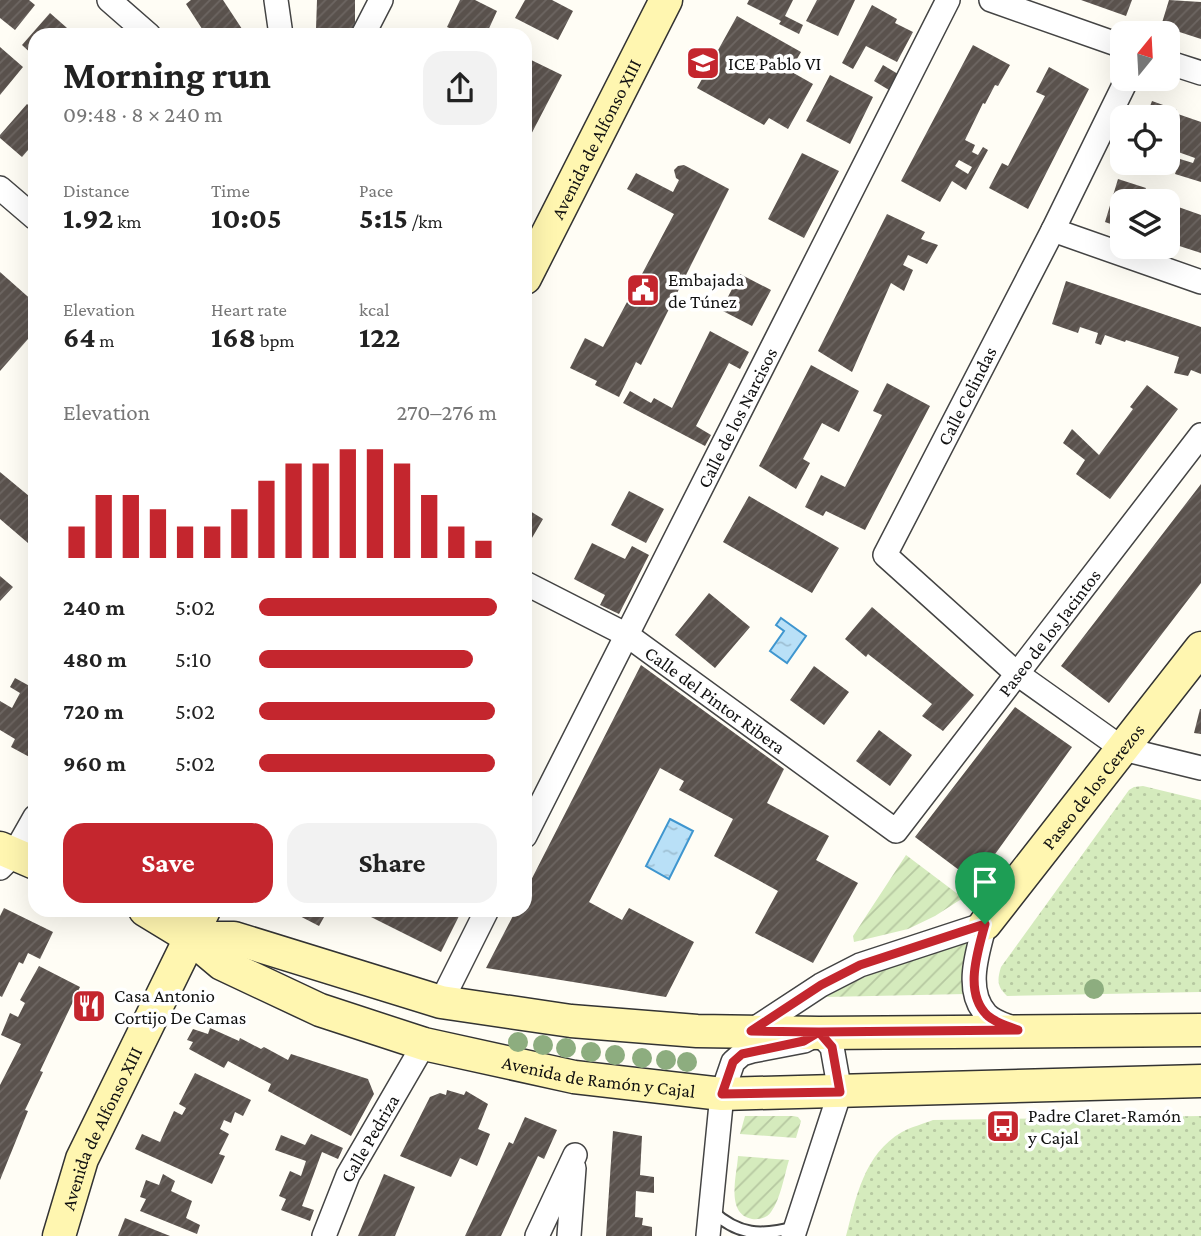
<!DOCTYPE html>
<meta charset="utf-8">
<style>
:root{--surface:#fff;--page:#f2f2f2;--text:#222;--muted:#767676;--accent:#c4262e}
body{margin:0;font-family:"Crimson Pro",serif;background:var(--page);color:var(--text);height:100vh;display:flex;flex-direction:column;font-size:26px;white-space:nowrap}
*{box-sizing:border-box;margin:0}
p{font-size:23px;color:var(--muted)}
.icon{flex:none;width:38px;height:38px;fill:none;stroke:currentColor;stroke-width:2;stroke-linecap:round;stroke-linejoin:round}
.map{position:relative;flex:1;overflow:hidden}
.panel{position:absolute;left:28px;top:28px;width:504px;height:889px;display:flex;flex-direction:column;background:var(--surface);border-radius:21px;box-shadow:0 7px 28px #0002}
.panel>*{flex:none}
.needle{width:46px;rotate:18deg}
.buttons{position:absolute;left:1110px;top:21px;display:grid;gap:14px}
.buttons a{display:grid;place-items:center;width:70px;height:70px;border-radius:14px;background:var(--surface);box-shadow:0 7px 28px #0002;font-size:35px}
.pin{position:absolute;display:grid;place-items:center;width:60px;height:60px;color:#fff;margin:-72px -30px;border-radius:50% 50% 50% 0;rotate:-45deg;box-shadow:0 0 7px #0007}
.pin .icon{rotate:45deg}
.round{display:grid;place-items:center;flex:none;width:74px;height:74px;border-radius:21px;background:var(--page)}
.overview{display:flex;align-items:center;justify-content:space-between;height:119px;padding:0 35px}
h1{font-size:38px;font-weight:700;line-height:52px}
.figures{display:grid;grid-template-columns:repeat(3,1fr);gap:10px;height:119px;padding:7px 35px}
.figures div{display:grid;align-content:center}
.figures b{font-size:30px;font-weight:700}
.figures small{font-size:19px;font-weight:400}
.figures p{font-size:19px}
.chart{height:196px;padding:14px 35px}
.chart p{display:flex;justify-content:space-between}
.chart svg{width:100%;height:126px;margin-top:7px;stroke:var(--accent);stroke-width:6}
.action{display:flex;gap:14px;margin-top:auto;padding:14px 35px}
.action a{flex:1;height:80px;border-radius:21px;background:var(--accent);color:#fff;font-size:28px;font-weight:700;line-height:80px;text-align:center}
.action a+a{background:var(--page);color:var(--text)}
ul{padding:0 35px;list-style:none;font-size:23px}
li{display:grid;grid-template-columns:112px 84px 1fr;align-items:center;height:52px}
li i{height:18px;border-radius:9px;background:var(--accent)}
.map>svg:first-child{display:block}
</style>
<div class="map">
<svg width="1201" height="1236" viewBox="0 0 1201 1236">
<defs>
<pattern id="park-dots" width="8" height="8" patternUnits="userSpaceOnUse" patternTransform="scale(1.75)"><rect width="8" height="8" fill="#d5ebbd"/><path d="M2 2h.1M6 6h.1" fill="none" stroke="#b6c8a1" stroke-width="1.8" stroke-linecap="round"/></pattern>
<pattern id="garden-furrows" width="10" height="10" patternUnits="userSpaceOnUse" patternTransform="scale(1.75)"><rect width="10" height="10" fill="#d5ebbd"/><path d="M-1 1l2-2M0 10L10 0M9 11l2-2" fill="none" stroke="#b6c8a1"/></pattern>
<pattern id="water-ripples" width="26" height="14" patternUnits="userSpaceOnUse" patternTransform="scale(1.75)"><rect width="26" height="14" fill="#b9e0f7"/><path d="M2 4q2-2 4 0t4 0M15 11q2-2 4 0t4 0" fill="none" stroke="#9ebfd3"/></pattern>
<pattern id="building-hatch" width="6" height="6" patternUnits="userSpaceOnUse" patternTransform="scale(1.75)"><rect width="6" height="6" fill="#5a524d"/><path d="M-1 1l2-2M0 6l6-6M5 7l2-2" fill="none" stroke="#6d6662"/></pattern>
</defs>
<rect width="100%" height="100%" fill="#fffdf5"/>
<path fill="url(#park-dots)" d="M1143,786L1201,800V992L1007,996C997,987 997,980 1001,967L1129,790L1134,787Z
M1201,1116V1236H846C856,1197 864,1154 902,1132C911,1127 923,1124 933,1120Z"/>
<path fill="url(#garden-furrows)" d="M906,855L963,898L935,916L908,929L854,942L853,936Z
M976,930L962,966L966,994L825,997C842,989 858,979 875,973C911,960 944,950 976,930Z
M745,1116H793L798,1117L801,1121L796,1138L740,1134Z
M738,1156L789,1160C784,1176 781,1198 771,1212C767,1218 759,1220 752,1219C725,1214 737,1175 738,1156Z"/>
<path fill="url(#water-ripples)" stroke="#3f96cf" stroke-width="2" d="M781,618L806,636L787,663L770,651L784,631L776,625Z
M670,819L693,831L669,879L646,866Z"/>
<path fill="url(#building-hatch)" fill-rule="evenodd" d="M0,0H29L35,5L15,30L0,18Z
M191,0H223L244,32L240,35H206L186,4Z
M317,0H355V33L316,29Z
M460,0H475L497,11L486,35H465L447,27Z
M525,0H552L573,11L558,40L515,18Z
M749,0H793L785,16L803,25L799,34L779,24L781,21L747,4Z
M817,0H855L838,36L806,21Z
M1081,0H1132L1126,16Z
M1169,0L1201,2V39L1161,26Z
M872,5L897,19L895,23L913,32L897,62L866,46L853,69L842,63Z
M50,13L75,35H35V57L22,45Z
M737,16L801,52L790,71L813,84L788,129L769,118L764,125L697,88Z
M973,45L1010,65L998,86L995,85L985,104L983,103L965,140L975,145L972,152L978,155L983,147L988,150L966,190L952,181L940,202L901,181ZM959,160L972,167L968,174L955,166Z
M0,47L23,67L0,95Z
M525,57L562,75L525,146Z
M883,65L898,74L889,90L874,81Z
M1049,67L1089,89L1028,209L989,188L1002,163L1008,166L1045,96L1036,92Z
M830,75L873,97L850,144L806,121Z
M1152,101L1177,110L1175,113L1201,122V182L1175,174L1180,159L1193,163L1195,158L1167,148V117H1146Z
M27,104L35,111V142L22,157L0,138V135Z
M802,153L839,171L804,238L768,219Z
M684,165L729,189L641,365L636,362L619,397L595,385L597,381L570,368L585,338L603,347L674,214L627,189L636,173L673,192L679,180L676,178L674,170L678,166Z
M1118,179L1146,188L1143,195L1160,201H1122V228L1105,222Z
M1167,203L1201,215V253L1167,242Z
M887,214L925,232L921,239L938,245L927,264L908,255L903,265L913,270L904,291L891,283L852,372L818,351Z
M0,272L35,303V331L0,371Z
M740,274L771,290L752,326L721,310Z
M1066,281L1201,327V374L1191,370L1188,376L1174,373L1179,357L1126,340L1125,342L1105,335L1101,345L1095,343L1098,333L1080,327L1078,333L1052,324Z
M710,331L749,352L740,369L729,363L696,426L711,435L705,446L623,403L630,391L651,403L654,398L672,408Z
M811,365L859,391L839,432L822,423L803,459L810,463L796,489L759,466Z
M887,383L930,406L865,530L826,511L823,516L805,507L821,475L845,487L882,415L873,411Z
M1147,385L1178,409L1110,499L1076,474L1085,460L1063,443L1072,429L1099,455L1133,409L1130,407Z
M0,472L35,501V549L0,519Z
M1201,484V583L1109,703L1061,666Z
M629,491L664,509L646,543L611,525Z
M749,496L839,548L812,593L723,542Z
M525,508L543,519L525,550Z
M592,543L625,559L632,546L649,555L619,614L600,605L605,595L574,579Z
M0,576L13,587L0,601Z
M709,593L750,627L715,668L675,635Z
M872,607L974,695L943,731L922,716L932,704L868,654L866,657L845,639Z
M641,665L784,769L767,803L829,836L816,860L858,883L813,963L755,933L778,891L714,856L733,819L679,790L684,781L660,768L589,902L622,920L629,908L694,942L666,997L486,968L516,910H525V892Z
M814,666L849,692L824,725L790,700Z
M15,678L35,689V760L11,747L15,739L0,730V701L12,708L20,693L10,687Z
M1015,707L1072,747L975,882L915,837Z
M1200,709H1201V734L1194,733Z
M879,730L912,755L890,786L856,761Z
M4,908L53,932L40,959L28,953L23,964L19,962L2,997L0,996V916Z
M288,910H328L319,926Z
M362,910H462L441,952L361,912Z
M39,966L80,987L40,1071L43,1072L25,1110L28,1111L0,1180V1085L21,1044L1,1035L10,1013L18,1017L25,1003L20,1000Z
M210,1028L239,1041L240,1038L261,1049L264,1047L288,1060L291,1054L368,1079L374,1094L351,1136L268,1091L271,1084L228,1061L224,1068L189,1049L193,1042L187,1040L193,1029L208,1034Z
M195,1073L251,1100L243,1116L235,1112L231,1123L224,1120L220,1129L229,1134L219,1154L225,1156L212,1184L135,1149L142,1134L160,1142L174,1111L182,1115L186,1108L179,1104Z
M447,1090L464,1095L466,1091L488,1104L478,1129L490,1134L477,1166L460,1158L451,1177L400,1156L430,1097L440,1093L446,1095Z
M525,1117L557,1130L544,1159L538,1156L501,1236H465L509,1142L513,1144Z
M613,1131L642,1136L640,1175L654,1177V1193L636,1191L635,1217L643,1218L642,1225L652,1227V1236H606Z
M311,1134L343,1148L338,1159L322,1152L302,1206L314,1210L310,1221L281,1210L286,1199L279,1196L290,1171L301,1176L306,1161L275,1150L281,1135L305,1145Z
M163,1174L175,1181L171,1191L192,1201L186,1218L200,1225L197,1234L140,1211L146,1199L140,1197L146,1180L159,1185Z
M384,1174L415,1187L395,1236H358Z
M125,1218L170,1236H118Z"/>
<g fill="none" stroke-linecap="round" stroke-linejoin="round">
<g stroke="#444" stroke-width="14">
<path id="lane" d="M712,1211C739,1236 761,1236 796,1227"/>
</g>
<g stroke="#444" stroke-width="26">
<g id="street">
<path d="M109,0L149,35"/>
<path d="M276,0L281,35"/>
<path d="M991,0L1122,46"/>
<path d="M363,35L381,0"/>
<path d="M1167,62L1201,73"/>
<path d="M1127,79L1053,230L885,555L1016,673L1123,749L1201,768"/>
<path d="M0,188L35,218"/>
<path d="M1053,230L1201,282"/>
<path id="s1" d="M525,583L627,635L896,831L1201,435"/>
<path id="s2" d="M525,836L948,0"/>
<path d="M0,868L14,854L35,817"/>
<path d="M985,924C978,951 964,990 986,1014C993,1022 1006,1025 1015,1029"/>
<path d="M441,1002L487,910"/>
<path d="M751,1031L821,985L860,965L985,924"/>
<path id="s3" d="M324,1236L348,1175L424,1044"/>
<path d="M537,1236L575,1155"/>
<path d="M569,1236L574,1168"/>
<path d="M708,1236L722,1094L733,1062L742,1054L752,1051L804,1041L819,1033L832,1047L840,1092L793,1236"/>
</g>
</g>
<g stroke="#333" stroke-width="35">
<g id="secondary">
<path id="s4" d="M525,278L666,0"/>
<path d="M0,848L35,863"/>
<path id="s5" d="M145,910L191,938L222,964L320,1010L424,1044L574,1077L722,1094L1201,1081"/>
<path id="s6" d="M985,924L1201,648"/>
<path d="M191,938H234L441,1002L571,1021L697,1031L819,1033L1201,1030"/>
<path id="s7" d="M59,1236L82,1159L204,910"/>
</g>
</g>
<use href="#lane" stroke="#fff" stroke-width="10"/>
<use href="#street" stroke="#fff" stroke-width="23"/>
<use href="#secondary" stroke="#fff6b0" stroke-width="32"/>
</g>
<g fill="#8dad7f">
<circle cx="1094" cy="989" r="10"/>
<circle cx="518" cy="1042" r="10"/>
<circle cx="543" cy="1045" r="10"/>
<circle cx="566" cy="1048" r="10"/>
<circle cx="591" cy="1052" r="10"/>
<circle cx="615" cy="1055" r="10"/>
<circle cx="642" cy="1058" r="10"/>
<circle cx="666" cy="1060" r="10"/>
<circle cx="687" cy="1062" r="10"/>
</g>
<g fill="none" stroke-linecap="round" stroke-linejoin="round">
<g stroke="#fff" stroke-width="14">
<path id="route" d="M985,924L860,965L821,985L751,1031L819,1032L804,1041L742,1054L733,1062L722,1094L840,1092L832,1047L819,1032L1018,1030C1008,1026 996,1023 988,1016C963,993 978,951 985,924"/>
</g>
<use href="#route" stroke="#c4262e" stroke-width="9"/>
</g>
<defs>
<g id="school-square" transform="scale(1.75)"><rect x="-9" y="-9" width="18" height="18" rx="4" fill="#c4262e" stroke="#fff"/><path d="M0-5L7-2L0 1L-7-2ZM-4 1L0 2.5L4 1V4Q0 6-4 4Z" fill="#fff"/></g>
<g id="civic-square" transform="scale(1.75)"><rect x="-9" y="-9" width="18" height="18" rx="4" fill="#c4262e" stroke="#fff"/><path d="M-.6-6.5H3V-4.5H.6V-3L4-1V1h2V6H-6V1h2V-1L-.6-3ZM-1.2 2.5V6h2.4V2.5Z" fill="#fff"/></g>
<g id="restaurant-square" transform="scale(1.75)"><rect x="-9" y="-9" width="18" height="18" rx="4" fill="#c4262e" stroke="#fff"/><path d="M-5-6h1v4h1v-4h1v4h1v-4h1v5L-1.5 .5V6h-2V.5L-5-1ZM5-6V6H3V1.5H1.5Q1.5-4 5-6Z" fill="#fff"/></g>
<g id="bus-square" transform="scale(1.75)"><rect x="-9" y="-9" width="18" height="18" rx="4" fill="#c4262e" stroke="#fff"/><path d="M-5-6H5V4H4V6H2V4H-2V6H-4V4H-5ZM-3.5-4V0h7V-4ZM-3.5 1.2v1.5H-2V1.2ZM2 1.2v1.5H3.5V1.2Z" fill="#fff"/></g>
</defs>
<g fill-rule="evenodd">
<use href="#school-square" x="703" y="63"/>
<use href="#civic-square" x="643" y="290"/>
<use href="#restaurant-square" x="89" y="1006"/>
<use href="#bus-square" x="1003" y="1126"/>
</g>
<g text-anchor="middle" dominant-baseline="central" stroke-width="7" stroke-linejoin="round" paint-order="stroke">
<g font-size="19" fill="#111" stroke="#fff" text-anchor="start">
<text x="728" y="63">ICE Pablo VI</text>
<text x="668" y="279">Embajada<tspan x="668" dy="22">de Túnez</tspan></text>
<text x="114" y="995">Casa Antonio<tspan x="114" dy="22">Cortijo De Camas</tspan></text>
<text x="1028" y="1115">Padre Claret-Ramón<tspan x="1028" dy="22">y Cajal</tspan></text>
</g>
<g font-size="19" fill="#111" stroke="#fff">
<text stroke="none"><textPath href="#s4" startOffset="156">Avenida de Alfonso XIII</textPath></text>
<text transform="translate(967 396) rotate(-63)">Calle Celindas</text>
<text stroke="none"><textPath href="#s2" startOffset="469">Calle de los Narcisos</textPath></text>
<text stroke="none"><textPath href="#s1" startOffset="698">Paseo de los Jacintos</textPath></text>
<text stroke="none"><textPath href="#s1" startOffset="224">Calle del Pintor Ribera</textPath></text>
<text stroke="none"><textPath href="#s6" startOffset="175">Paseo de los Cerezos</textPath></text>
<text stroke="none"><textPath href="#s5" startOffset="490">Avenida de Ramón y Cajal</textPath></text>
<text stroke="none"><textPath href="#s7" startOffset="116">Avenida de Alfonso XIII</textPath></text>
<text stroke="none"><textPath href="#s3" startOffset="108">Calle Pedriza</textPath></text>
</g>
</g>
</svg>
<div class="buttons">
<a><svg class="needle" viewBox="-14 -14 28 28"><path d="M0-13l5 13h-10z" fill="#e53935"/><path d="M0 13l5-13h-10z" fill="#767676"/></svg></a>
<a><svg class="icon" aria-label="locate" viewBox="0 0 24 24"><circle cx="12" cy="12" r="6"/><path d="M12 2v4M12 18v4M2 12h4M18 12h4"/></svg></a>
<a><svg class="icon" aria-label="layers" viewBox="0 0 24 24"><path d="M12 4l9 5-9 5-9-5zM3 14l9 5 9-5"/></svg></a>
</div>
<div class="pin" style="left:985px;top:924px;background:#1e9e55"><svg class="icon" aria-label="arrive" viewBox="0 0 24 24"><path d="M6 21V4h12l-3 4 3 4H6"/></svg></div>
<section class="panel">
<div class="overview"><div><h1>Morning run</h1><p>09:48 · 8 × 240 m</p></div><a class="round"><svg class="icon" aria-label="share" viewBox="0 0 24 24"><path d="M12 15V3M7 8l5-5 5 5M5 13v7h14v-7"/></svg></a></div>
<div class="figures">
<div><p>Distance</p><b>1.92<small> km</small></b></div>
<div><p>Time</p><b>10:05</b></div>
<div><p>Pace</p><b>5:15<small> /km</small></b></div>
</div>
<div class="figures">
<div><p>Elevation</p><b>64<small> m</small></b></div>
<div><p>Heart rate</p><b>168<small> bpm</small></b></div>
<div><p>kcal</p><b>122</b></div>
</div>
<div class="chart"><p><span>Elevation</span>270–276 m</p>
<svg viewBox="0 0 160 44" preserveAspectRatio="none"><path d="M5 44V33M15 44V22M25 44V22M35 44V27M45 44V33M55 44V33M65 44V27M75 44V17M85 44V11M95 44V11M105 44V6M115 44V6M125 44V11M135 44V22M145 44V33M155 44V38"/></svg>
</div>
<ul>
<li><b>240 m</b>5:02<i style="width:100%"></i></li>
<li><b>480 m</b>5:10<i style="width:90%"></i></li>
<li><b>720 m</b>5:02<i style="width:99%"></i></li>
<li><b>960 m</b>5:02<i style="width:99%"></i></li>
</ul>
<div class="action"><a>Save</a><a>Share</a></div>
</section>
</div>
